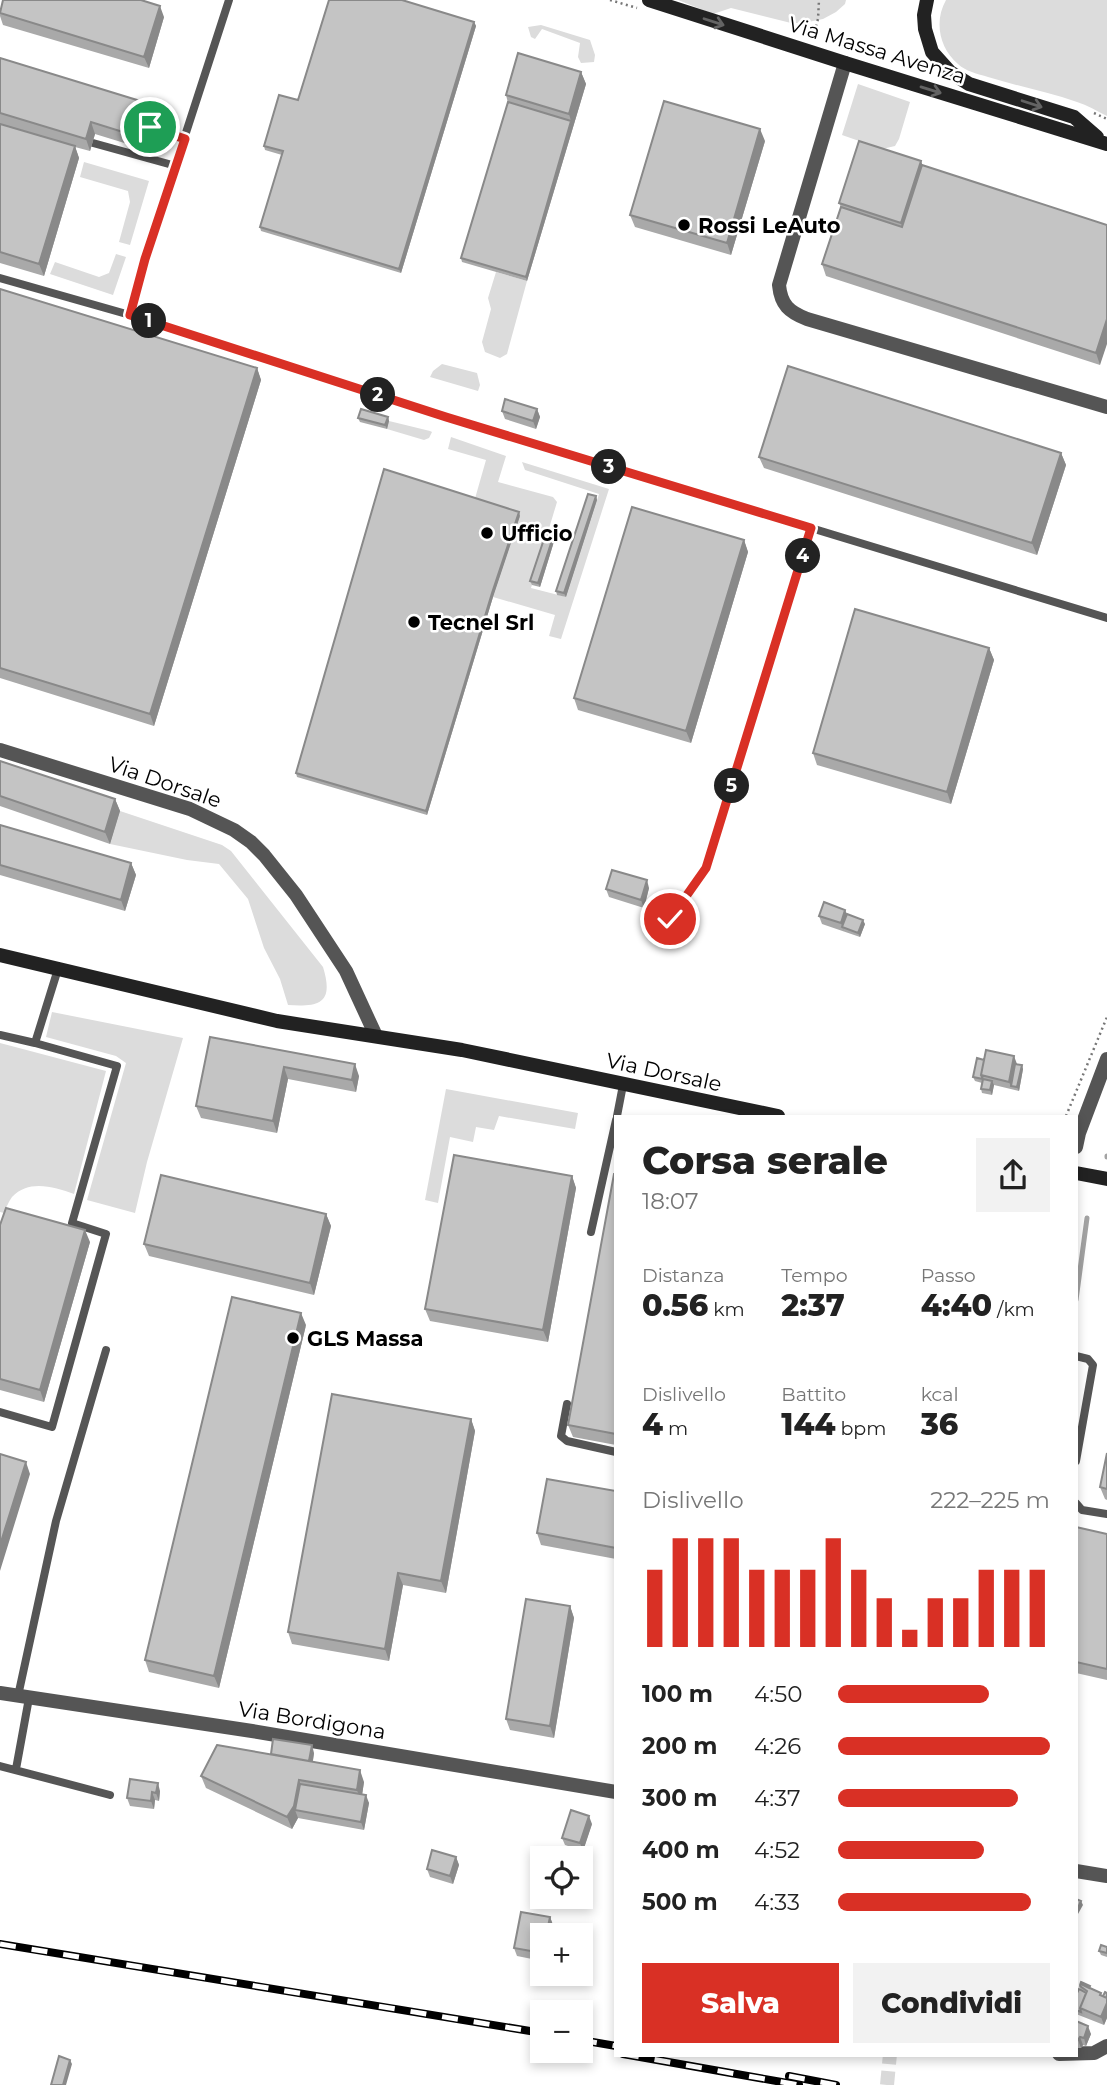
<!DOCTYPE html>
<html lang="it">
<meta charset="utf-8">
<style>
:root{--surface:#fff;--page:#f2f2f2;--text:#222;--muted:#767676;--accent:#d93025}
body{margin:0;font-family:Montserrat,sans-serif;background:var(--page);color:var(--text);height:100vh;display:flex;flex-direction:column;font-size:26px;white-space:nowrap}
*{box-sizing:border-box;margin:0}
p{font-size:23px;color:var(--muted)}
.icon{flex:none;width:38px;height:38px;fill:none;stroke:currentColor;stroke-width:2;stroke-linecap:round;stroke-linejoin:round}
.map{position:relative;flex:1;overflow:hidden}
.details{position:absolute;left:614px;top:1115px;width:464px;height:942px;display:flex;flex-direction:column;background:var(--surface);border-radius:0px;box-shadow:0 4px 10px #0003}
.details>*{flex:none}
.tools{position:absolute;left:530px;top:1846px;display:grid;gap:14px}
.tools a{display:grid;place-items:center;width:63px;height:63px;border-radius:0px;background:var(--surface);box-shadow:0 4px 10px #0003;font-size:35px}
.pin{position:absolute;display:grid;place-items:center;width:60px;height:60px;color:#fff;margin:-30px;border:4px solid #fff;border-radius:50%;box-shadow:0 2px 7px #0007}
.km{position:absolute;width:35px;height:35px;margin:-18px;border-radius:50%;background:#222;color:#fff;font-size:19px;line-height:35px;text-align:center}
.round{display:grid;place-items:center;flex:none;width:74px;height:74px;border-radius:0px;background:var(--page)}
.head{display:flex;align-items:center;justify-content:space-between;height:119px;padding:0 28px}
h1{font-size:38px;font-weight:800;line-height:52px}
.stats{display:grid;grid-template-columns:repeat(3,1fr);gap:10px;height:119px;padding:7px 28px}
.stats div{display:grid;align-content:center}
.stats b{font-size:30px;font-weight:800}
.stats small{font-size:19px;font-weight:400}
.stats p{font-size:19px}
.chart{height:196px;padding:14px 28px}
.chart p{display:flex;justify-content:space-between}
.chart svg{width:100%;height:126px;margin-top:7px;stroke:var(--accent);stroke-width:6}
.primary-button{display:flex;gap:14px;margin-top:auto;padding:14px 28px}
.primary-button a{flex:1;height:80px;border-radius:0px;background:var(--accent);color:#fff;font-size:28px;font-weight:800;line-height:80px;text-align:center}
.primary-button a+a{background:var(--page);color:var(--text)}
ul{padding:0 28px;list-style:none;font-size:23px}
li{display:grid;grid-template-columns:112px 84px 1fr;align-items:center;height:52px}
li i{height:18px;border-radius:9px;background:var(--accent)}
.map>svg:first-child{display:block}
</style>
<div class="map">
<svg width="1107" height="2085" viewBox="0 0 1107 2085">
<rect width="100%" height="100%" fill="#fff"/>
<path fill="#dcdcdc" d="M678,0H846L845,4L836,12L823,19L803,23H791L731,8L713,14Z
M946,0H1107V116C1097,111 1087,105 1077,102C1048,92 1017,86 988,77C978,74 965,71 958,64C939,48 934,21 946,0Z
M541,25L590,40L595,55L594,62L581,63L578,57L580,43L542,29L535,39L531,37L528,27Z
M858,84L910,102L899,139L895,146L882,149L842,135Z
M154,116L170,121L159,154L144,149Z
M84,162L149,181L130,245L119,242L130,202L128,191L80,177Z
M116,254L126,257L113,295L50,274L55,262L99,277L109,273Z
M496,272L527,281L507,354L500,358L485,352L482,342L491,309L488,298Z
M442,364L477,373L480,385L478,391L430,377L433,371Z
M389,421L430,431L432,432L429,438L424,440L387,429Z
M451,437L506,456L498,482L553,497L557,502L531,588L566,597L599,494L525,470L522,462L609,489L561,639L549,636L555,615L493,597L520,516L474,502L486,460L448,449Z
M120,811L222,845L231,851L323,967C334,1003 320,1007 288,1005L280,979L264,948L248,899L219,864L187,860L110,844Z
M52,1012L183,1038L147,1162L135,1213L87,1200L126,1063L116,1056L46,1037Z
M0,1043L106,1071L74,1194C54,1187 29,1179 12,1197C9,1201 6,1208 4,1213L0,1212Z
M446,1089L578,1113L575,1129L499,1116L494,1130L476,1127L473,1142L450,1137L438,1203L425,1200Z"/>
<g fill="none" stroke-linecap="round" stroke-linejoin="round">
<path stroke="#a3a3a3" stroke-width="5" d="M1107,1157V1156
M1076,1300L1087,1218"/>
<path stroke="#d9d9d9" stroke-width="14" stroke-dasharray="14 7" stroke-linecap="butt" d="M887,2085L890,2054"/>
<path stroke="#777" stroke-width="2.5" stroke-dasharray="2 3.5" stroke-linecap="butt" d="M610,0L637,8
M813,37L818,19L819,0
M1094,113L1107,119
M151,127L172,134
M1066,1116L1107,1017"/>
<path stroke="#555" stroke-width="8" d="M93,143L176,166
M0,278L130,315L446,417L1107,618
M130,315L145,259L229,0
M670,919L707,868L812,528
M0,1035L35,1043L58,969
M617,1116L623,1085
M591,1232L616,1120
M1076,1356L1088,1359L1093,1365L1076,1461
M567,1404L561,1436L567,1441L616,1452
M0,1412L52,1427L106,1234L72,1223L117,1066L35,1043
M1076,1503L1082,1510L1107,1514
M18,1696L56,1521L106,1350
M0,1766L110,1795
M16,1769L29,1698"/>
<path stroke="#555" stroke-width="14" d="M845,63L779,285C781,305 789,312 807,319L1107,407
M0,750L190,809L234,830L251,842L264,855L296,895L346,971L376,1036
M1076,1147L1079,1133L1107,1059
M0,1693L252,1731L616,1792
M1076,1871L1107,1876
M1059,2054L1094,2053L1107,2046"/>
<path stroke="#222" stroke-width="14" d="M649,0L845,63L1107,144
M927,0L924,15L925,29L932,52L950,72L969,84L1074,117L1097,137
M0,955L277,1021L462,1050L778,1116
M1076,1173L1107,1179"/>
<g stroke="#000" stroke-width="8">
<path id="rail" d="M0,1944L542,2033
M581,2040L616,2046
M623,2054L799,2085
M789,2076L836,2085"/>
</g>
<use href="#rail" stroke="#fff" stroke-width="5" stroke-dasharray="16" stroke-linecap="butt"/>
</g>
<path fill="#a9a9a9" d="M0,10L164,17L149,68L3,25L0,16Z
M474,22L476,26L401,273L261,231L260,227L282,155L265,150L264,146Z
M0,58L150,104L154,116L144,149L95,134L90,151L75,147L79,158L44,276L0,263Z
M581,72L586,84L527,281L462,262L461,258L508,103L506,95Z
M765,141L731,255L635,227L630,215Z
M922,165L1107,225L1100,365L826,276L822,264L841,207L839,203Z
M0,289L257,368L261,380L154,726L0,678Z
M537,409L540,417L536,429L505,419L502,411Z
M388,417L389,421L387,429L360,422L358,418Z
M1061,453L1066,465L1037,555L764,468L759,457Z
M596,496L597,500L566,597L557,595L556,591Z
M520,516L493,597L427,815L297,777L296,773Z
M556,535L540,587L532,585L530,581Z
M744,540L748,552L691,743L578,710L574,698Z
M989,648L994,660L951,804L817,765L813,753Z
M0,761L115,799L120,811L110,844L0,806Z
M0,825L131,863L136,875L125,911L0,875Z
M649,888L644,908L609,897L606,889Z
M845,910L847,914L865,924L860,937L822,924L819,916Z
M210,1037L359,1076L356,1092L288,1079L277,1133L201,1118L196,1106Z
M1017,1064L1023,1069L1019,1091L994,1085L992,1095L982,1093L981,1089L982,1083L975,1081L973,1077Z
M616,1174V1445L573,1437L568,1425Z
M572,1176L576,1188L548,1342L430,1321L425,1309Z
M326,1214L331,1226L314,1295L149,1256L144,1244Z
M0,1225L90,1242L44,1402L0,1390Z
M306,1325L219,1688L149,1672L145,1660Z
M471,1419L475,1431L446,1593L403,1585L389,1661L292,1644L288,1632Z
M1107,1453V1500L1105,1499L1100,1487Z
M616,1491V1559L541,1545L537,1533Z
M1076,1527L1107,1534V1680L1076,1673Z
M570,1606L574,1618L554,1738L510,1730L506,1719Z
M314,1753L313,1761L364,1782L362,1795L369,1803L364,1830L298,1818L292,1829L206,1788L201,1776L271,1754Z
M160,1791L159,1801L155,1800L154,1809L130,1806L127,1798Z
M592,1824L583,1851L565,1845L562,1838Z
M456,1857L459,1865L453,1884L430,1877L427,1869Z
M550,1917L553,1925L542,1936V1961L517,1956L514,1948Z
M1107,1947V1957L1101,1955L1099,1951Z
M1090,1986L1091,1988L1101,1993L1102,1996L1107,1993V2018L1104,2025L1076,2014V1995L1081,1990L1079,1987Z
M1076,2021L1091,2034L1086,2046L1083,2045L1081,2048H1076Z"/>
<path fill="#898989" d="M160,6L164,17L149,68L144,57Z
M474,22L476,26L401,273L399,269Z
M581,72L586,84L527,281L526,277L571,121L569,114Z
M150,104L154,116L144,149L139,137Z
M91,122L95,134L90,151L86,139Z
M760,129L765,141L731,255L727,243Z
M75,146L79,158L44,276L39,264Z
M921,161L927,177L906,239L901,223Z
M1107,319V344L1100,365L1096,353Z
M257,368L261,380L154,726L150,714Z
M537,409L540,417L536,429L533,421Z
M388,417L389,421L387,429L385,425Z
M1061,453L1066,465L1037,555L1032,543Z
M596,496L597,500L566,597L564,593Z
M519,512L520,516L493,597L427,815L426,811L492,593Z
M555,531L556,535L540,587L538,583Z
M744,540L748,552L691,743L686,731Z
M989,648L994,660L951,804L947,792Z
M115,799L120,811L110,844L105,832Z
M131,863L136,875L125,911L121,900Z
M647,880L649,888L644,908L641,900Z
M845,910L848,918L842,927L844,931L841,923Z
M863,920L865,924L860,937L858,933Z
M1014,1056L1017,1064L1011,1086L1009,1082Z
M355,1064L359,1076L356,1092L352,1080Z
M1022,1065L1023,1069L1019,1091L1017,1087Z
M284,1067L288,1079L277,1133L273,1121Z
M992,1081L994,1085L992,1095L990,1090Z
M572,1176L576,1188L548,1342L543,1330Z
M326,1214L331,1226L314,1295L310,1283Z
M85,1230L90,1242L44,1402L40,1390Z
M301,1313L306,1325L219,1688L214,1676Z
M471,1419L475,1431L446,1593L441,1581Z
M26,1462L30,1474L0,1571V1545Z
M398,1573L403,1585L389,1661L385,1649Z
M570,1606L574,1618L554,1738L550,1726Z
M312,1745L314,1753L311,1772L308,1764Z
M360,1770L364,1782L361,1802L357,1790Z
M299,1780L303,1792L295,1810L298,1818L292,1829L287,1817Z
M158,1783L160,1791L159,1801L156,1793Z
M152,1792L155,1800L154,1809L151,1801Z
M366,1795L369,1803L364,1830L361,1822Z
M589,1816L592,1824L583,1851L580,1843Z
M456,1857L459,1865L453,1884L450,1876Z
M1081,1901L1083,1905L1078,1914L1077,1910Z
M550,1917L553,1925L551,1936H546Z
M1107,2003V2018L1104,2025L1101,2017Z
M1088,2026L1091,2034L1086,2046L1084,2038Z
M1080,2037L1083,2045L1081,2048L1078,2040Z
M70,2060L72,2064L66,2085H63Z"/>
<path fill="#c4c4c4" stroke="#898989" stroke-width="2" d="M3,0H141L160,6L144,57L0,13Z
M329,0H402L474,22L399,269L260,227L283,151L264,146L279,95L298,100Z
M518,53L581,72L569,114L506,95Z
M0,58L150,104L139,137L91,122L86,139L0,113Z
M664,101L760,129L727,243L630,215Z
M508,102L571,121L526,277L461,258Z
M0,124L75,146L39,264L0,252Z
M859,141L921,161L901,223L839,203Z
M922,165L1107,225V319L1096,353L822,264L841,207L902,227Z
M0,289L257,368L150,714L0,668Z
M788,366L1061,453L1032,543L759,457Z
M505,399L537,409L533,421L502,411Z
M361,409L388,417L385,425L358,418Z
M384,469L519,512L492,593L426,811L296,773Z
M588,494L596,496L564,593L556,591Z
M632,507L744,540L686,731L574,698Z
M547,530L555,531L538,583L530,581Z
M855,609L989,648L947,792L813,753Z
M0,761L115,799L105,832L0,796Z
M0,825L131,863L121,900L0,865Z
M612,870L647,880L641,900L606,889Z
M824,902L845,910L841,923L819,916Z
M847,914L863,920L858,933L842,927Z
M210,1037L355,1064L352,1080L284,1067L273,1121L196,1106Z
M986,1050L1014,1056L1009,1082L981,1075Z
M977,1058L984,1060L981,1075L983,1079L973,1077Z
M1015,1064L1022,1065L1017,1087L1011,1086Z
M983,1079L992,1081L990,1090L981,1089Z
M454,1155L572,1176L543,1330L425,1309Z
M614,1174H616V1434L568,1425Z
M161,1175L326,1214L310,1283L144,1244Z
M6,1208L85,1230L40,1390L0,1379V1225Z
M232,1297L301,1313L214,1676L145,1660Z
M332,1394L471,1419L441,1581L398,1573L385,1649L288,1632Z
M1107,1453V1489L1100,1487Z
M0,1454L26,1462L0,1545Z
M547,1479L616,1491V1548L537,1533Z
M1076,1527L1107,1534V1669L1076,1662Z
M526,1599L570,1606L550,1726L506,1719Z
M273,1739L312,1745L309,1761L271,1754Z
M217,1745L360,1770L357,1790L299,1780L294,1806L287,1817L201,1776Z
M130,1779L158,1783L156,1793L152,1792L151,1801L127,1798Z
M300,1784L366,1795L361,1822L295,1810Z
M571,1810L589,1816L580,1843L562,1838Z
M432,1850L456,1857L450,1876L427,1869Z
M1076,1899L1081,1901L1077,1910H1076Z
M521,1912L550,1917L546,1936H542V1953L514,1948Z
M1101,1945L1107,1947V1953L1099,1951Z
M1081,1982L1090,1986L1089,1988L1081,1984L1080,1985Z
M1081,1984L1101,1993L1100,1995L1107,1998V2003L1101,2017L1080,2008L1087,1991L1080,1986Z
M1079,1989L1086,1993L1080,2008L1081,2012L1076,2010V1995Z
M1105,1992L1107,1993V1998L1103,1996Z
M1076,2021L1088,2026L1084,2038L1080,2037L1078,2040H1076Z
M59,2056L70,2060L63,2085H51Z"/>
<defs><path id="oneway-shaft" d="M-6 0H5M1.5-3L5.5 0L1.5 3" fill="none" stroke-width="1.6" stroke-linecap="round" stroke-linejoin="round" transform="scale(1.75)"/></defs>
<g stroke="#646464">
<use href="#oneway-shaft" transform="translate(714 22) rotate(18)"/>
<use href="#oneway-shaft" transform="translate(931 90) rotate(17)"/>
<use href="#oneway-shaft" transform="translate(1032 104) rotate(18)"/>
</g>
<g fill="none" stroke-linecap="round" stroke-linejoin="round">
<g stroke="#fff" stroke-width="14">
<path id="route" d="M150,127L185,139L145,259L130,315L446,417L811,528L706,868L670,919"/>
</g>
<use href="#route" stroke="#d93025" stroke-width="9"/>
</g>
<g fill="#000" stroke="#fff" stroke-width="2.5">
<circle cx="684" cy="225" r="7"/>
<circle cx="487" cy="533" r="7"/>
<circle cx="414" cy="622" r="7"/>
<circle cx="293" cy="1338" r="7"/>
</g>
<g text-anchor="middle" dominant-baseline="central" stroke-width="5" stroke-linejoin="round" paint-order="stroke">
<g font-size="21" fill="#000" stroke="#fff">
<text transform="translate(877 50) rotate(17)">Via Massa Avenza</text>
<text transform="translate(165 782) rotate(19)">Via Dorsale</text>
<text transform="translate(664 1072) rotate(12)">Via Dorsale</text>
<text transform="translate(312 1720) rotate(9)">Via Bordigona</text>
</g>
<g font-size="21" font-weight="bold" fill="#000" stroke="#fff" text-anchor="start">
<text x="698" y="225">Rossi LeAuto</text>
<text x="501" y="533">Ufficio</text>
<text x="428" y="622">Tecnel Srl</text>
<text x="307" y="1338">GLS Massa</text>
</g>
</g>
</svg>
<div class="tools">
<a><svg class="icon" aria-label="locate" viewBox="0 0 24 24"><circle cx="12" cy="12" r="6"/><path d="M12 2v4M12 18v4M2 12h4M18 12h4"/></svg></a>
<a>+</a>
<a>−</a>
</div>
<div class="pin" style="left:150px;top:127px;background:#1e9e55"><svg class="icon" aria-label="arrive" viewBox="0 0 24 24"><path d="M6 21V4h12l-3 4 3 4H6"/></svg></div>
<div class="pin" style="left:670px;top:919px;background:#d93025"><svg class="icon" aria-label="check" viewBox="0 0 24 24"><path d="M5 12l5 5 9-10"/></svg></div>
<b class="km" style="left:149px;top:321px">1</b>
<b class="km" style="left:378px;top:395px">2</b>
<b class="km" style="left:609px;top:467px">3</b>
<b class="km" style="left:803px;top:556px">4</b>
<b class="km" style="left:732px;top:786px">5</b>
<section class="details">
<div class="head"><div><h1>Corsa serale</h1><p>18:07</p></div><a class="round"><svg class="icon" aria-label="share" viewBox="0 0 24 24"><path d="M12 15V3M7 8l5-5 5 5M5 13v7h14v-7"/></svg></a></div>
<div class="stats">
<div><p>Distanza</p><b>0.56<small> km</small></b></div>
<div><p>Tempo</p><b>2:37</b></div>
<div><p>Passo</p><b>4:40<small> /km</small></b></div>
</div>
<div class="stats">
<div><p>Dislivello</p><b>4<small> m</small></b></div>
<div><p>Battito</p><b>144<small> bpm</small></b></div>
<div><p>kcal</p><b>36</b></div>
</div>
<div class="chart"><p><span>Dislivello</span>222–225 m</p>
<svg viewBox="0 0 160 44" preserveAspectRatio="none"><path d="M5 44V17M15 44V6M25 44V6M35 44V6M45 44V17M55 44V17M65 44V17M75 44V6M85 44V17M95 44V27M105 44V38M115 44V27M125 44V27M135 44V17M145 44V17M155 44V17"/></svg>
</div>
<ul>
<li><b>100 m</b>4:50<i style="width:71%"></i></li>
<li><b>200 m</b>4:26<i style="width:100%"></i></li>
<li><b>300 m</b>4:37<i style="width:85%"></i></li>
<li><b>400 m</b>4:52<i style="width:69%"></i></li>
<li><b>500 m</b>4:33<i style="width:91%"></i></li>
</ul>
<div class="primary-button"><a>Salva</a><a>Condividi</a></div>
</section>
</div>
